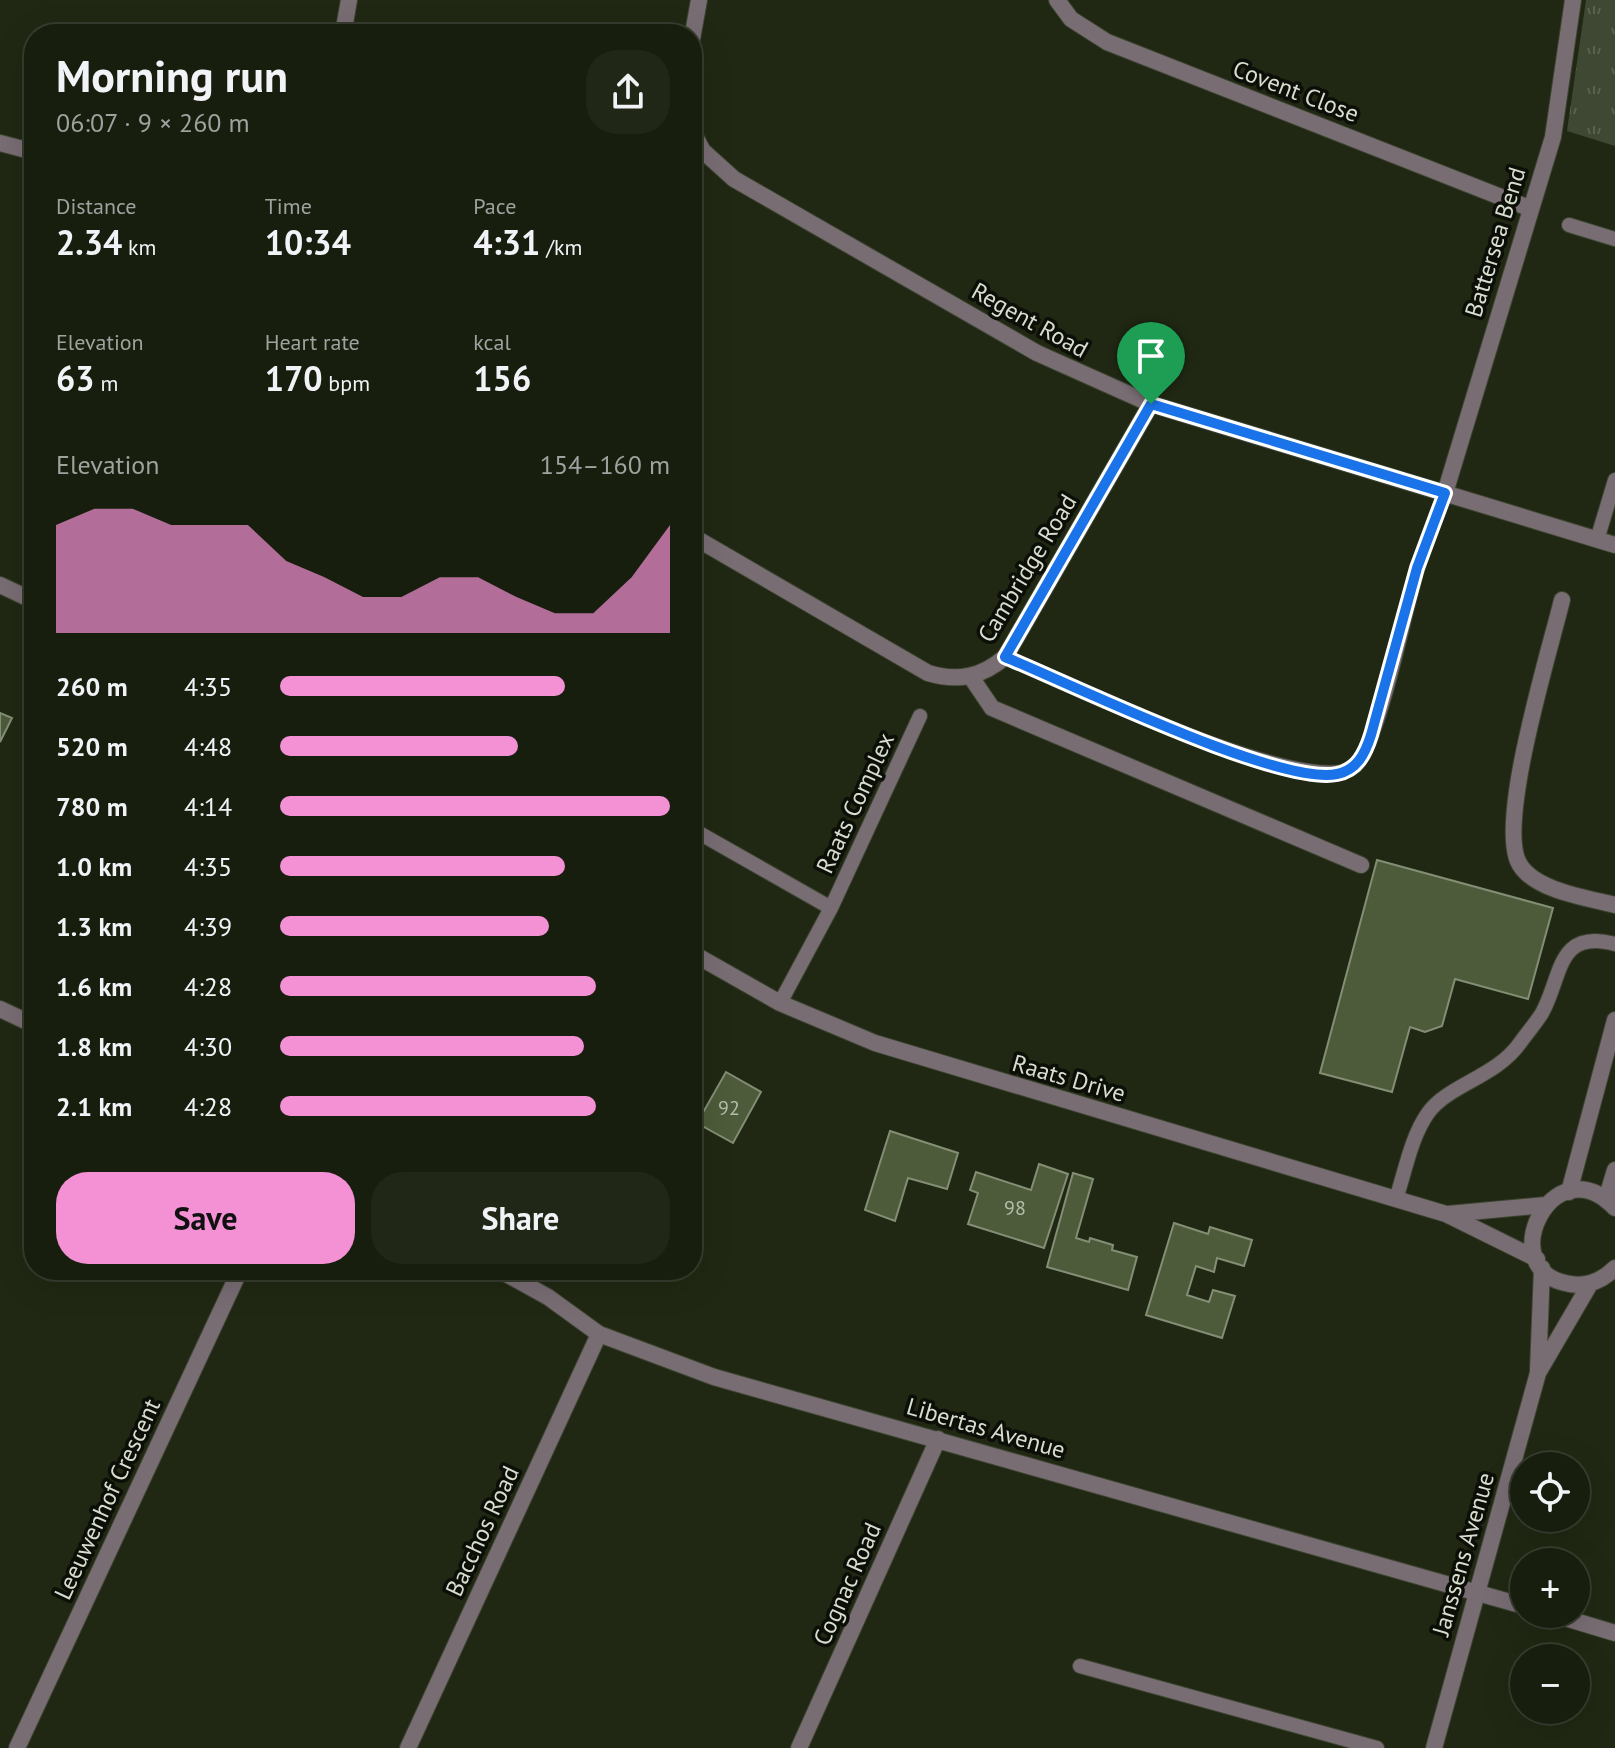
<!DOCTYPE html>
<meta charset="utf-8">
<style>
:root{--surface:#181e0e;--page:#212717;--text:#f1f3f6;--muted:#9fa29e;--line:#363c2e;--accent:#f491d4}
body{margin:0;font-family:"PT Sans",sans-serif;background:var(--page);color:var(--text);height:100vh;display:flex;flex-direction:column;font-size:30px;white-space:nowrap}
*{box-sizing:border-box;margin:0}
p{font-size:26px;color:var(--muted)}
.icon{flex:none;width:44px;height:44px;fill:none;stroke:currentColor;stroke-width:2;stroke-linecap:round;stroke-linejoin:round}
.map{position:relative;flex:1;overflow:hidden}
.panel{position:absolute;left:24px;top:24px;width:678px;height:1256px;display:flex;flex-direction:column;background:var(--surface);border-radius:32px;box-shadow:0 8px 32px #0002,0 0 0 2px var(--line)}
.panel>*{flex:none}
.buttons{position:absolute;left:1510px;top:1452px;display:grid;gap:16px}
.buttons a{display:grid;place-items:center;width:80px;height:80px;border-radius:50%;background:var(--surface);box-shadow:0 8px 32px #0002,0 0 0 2px var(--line);font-size:40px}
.pin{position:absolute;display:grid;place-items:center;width:68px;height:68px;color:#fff;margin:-82px -34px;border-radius:50% 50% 50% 0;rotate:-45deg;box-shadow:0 0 8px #0007}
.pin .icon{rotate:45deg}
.round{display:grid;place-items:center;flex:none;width:84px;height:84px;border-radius:32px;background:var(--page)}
.summary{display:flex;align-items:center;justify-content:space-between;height:136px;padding:0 32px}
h1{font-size:44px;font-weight:700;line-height:60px}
.figures{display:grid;grid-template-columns:repeat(3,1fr);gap:12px;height:136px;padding:8px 32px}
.figures div{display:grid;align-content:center}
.figures b{font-size:34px;font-weight:700}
.figures small{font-size:22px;font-weight:400}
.figures p{font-size:22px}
.chart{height:224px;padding:16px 32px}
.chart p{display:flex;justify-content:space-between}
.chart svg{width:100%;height:144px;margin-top:8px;fill:var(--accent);opacity:.7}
.primary-button{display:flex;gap:16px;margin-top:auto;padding:16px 32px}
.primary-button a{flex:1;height:92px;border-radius:32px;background:var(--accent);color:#111;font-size:32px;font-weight:700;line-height:92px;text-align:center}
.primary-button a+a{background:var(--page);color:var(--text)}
ul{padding:0 32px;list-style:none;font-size:26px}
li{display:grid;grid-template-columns:128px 96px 1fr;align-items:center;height:60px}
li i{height:20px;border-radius:10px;background:var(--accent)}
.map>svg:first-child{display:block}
</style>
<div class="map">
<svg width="1615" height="1748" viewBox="0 0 1615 1748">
<defs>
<pattern id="grass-tufts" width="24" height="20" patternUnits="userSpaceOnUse" patternTransform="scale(2)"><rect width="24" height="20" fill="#3f4832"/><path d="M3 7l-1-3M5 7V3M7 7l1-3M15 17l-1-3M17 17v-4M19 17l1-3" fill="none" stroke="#5a624f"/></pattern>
</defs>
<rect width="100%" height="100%" fill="#202813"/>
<path fill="url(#grass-tufts)" d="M1586,0H1615V146L1567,131Z"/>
<path fill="#4d5b3a" stroke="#838e75" stroke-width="2" d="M0,713L12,718L0,742Z
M1377,860L1553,908L1528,999L1455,979L1442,1026L1425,1032L1410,1027L1392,1092L1320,1073Z
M726,1072L761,1092L733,1143L697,1123Z
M890,1131L958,1153L947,1189L908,1178L895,1221L865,1210Z
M1039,1164L1068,1174L1044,1248L968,1224L978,1193L970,1190L976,1172L1031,1190Z
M1073,1173L1093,1179L1076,1238L1089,1242L1090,1238L1113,1245L1112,1250L1137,1257L1128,1290L1047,1267Z
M1174,1223L1208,1234L1210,1227L1252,1240L1244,1266L1217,1258L1214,1272L1196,1266L1187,1295L1209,1302L1213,1290L1235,1296L1222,1338L1146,1315Z"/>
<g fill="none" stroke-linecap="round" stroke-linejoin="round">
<g stroke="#3d4531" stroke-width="16">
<path id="service" d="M1569,225L1615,239
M1597,540L1615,480
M1005,657C1056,678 1321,807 1357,764C1380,736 1404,615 1416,573C1424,546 1435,520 1445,493
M692,829L831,908
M780,1003L831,908L920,716
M1396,1199C1405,1172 1411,1137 1428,1113C1448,1085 1496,1077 1520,1043C1527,1033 1536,1023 1542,1013C1562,978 1556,928 1615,944
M1080,1666L1377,1748"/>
</g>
<g stroke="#3d4531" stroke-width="18">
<path id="minor" d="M1057,0L1071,19L1107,42L1529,208
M343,34L349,0
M692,39L699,0
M692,131L703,151L734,179L1037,353L1151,404L1615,545
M0,143L34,152
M1445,493L1553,137L1573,0
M692,536L928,673C958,682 982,677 1005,657L1151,404
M1562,600C1550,650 1495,827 1520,865C1536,891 1588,898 1615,905
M971,677L992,708L1361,865
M0,1009L34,1025
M1569,1192L1615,1020
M1606,1200L1615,1170
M499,1270L548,1297L599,1334L714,1377L1524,1606
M1552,1614L1615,1633
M17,1748L240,1270
M408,1748L599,1334
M799,1748L938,1439"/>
</g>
<g stroke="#3d4531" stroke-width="18">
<path id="tertiary" d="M0,585L34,601
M692,953L780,1003L875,1043L1446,1214L1537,1259
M1615,1208C1553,1142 1490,1272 1570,1284C1588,1287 1602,1281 1615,1268
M1448,1214L1546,1205
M1538,1371L1542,1268
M1434,1748L1538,1373L1590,1284"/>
</g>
<use href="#service" stroke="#796d74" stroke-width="14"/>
<use href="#minor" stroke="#796d74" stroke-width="16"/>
<use href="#tertiary" stroke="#796d74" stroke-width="16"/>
</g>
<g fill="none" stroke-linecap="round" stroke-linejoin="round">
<g stroke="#fff" stroke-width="16">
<path id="route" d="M1151,404L1445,493L1417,568L1371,735C1365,754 1357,770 1337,774C1279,786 1069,683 1005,657Z"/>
</g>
<use href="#route" stroke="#1a73e8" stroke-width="10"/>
</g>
<g text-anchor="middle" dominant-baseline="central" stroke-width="7" stroke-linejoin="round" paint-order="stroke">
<g font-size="20" fill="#b4bcaa">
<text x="729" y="1108">92</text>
<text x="1015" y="1208">98</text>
</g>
<g font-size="24" fill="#d7ddcf" stroke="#0c0f07">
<text transform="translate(1296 91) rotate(21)">Covent Close</text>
<text transform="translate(1495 242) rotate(-73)">Battersea Bend</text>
<text transform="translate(1030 320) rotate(29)">Regent Road</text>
<text transform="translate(1027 568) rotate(-59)">Cambridge Road</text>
<text transform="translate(855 803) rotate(-65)">Raats Complex</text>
<text transform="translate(1069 1078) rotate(16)">Raats Drive</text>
<text transform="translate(986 1428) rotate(16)">Libertas Avenue</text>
<text transform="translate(107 1499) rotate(-65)">Leeuwenhof Crescent</text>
<text transform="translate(482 1531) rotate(-65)">Bacchos Road</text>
<text transform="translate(1463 1554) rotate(-74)">Janssens Avenue</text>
<text transform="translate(847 1584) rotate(-66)">Cognac Road</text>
</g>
</g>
</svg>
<div class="buttons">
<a><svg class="icon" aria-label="locate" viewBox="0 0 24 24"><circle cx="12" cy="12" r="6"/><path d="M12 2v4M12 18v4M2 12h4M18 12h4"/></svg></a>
<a>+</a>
<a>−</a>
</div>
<div class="pin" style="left:1151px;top:404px;background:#1e9e55"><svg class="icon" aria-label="arrive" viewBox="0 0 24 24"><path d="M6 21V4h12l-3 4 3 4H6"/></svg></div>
<section class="panel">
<div class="summary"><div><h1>Morning run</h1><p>06:07 · 9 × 260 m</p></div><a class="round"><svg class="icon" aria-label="share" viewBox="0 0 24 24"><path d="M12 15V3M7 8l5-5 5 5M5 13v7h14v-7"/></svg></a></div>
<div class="figures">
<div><p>Distance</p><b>2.34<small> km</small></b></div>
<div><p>Time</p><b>10:34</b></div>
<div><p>Pace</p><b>4:31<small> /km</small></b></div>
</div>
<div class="figures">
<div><p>Elevation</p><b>63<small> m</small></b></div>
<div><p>Heart rate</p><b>170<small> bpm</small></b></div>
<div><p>kcal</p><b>156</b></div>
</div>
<div class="chart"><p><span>Elevation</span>154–160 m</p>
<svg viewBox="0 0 160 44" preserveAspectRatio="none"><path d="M0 44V11L10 6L20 6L30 11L40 11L50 11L60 22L70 27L80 33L90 33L100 27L110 27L120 33L130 38L140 38L150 27L160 11V44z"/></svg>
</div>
<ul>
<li><b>260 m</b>4:35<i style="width:73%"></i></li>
<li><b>520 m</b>4:48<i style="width:61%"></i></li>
<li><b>780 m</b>4:14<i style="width:100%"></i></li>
<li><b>1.0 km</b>4:35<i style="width:73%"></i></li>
<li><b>1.3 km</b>4:39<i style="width:69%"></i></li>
<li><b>1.6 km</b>4:28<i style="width:81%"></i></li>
<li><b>1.8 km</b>4:30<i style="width:78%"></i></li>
<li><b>2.1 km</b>4:28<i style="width:81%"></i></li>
</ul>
<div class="primary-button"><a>Save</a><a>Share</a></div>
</section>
</div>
